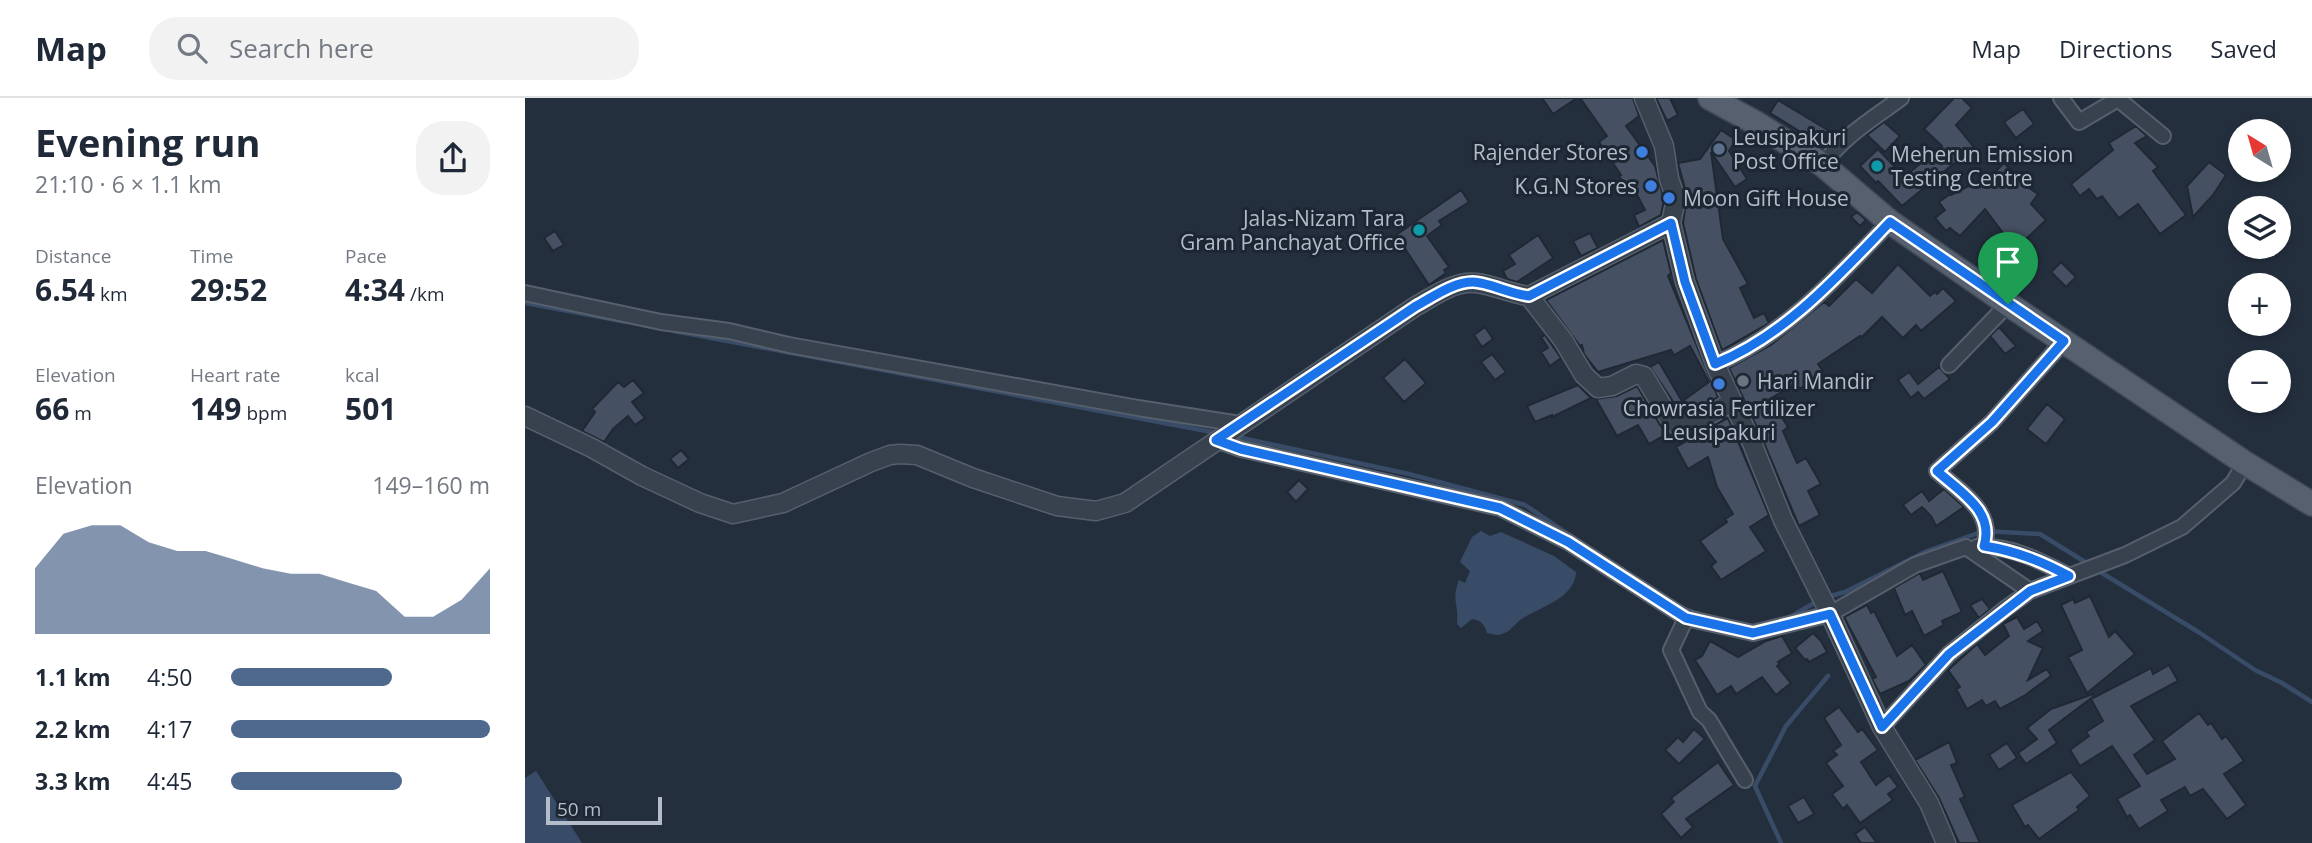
<!DOCTYPE html>
<meta charset="utf-8">
<style>
:root{--surface:#fff;--page:#f2f2f3;--text:#1f2937;--muted:#747a83;--line:#e0e1e3;--accent:#4f688e}
body{margin:0;font-family:"Open Sans",sans-serif;background:var(--page);color:var(--text);height:100vh;display:flex;flex-direction:column;font-size:26px;white-space:nowrap}
*{box-sizing:border-box;margin:0}
p{font-size:23px;color:var(--muted)}
.icon{flex:none;width:38px;height:38px;fill:none;stroke:currentColor;stroke-width:2;stroke-linecap:round;stroke-linejoin:round}
.map{position:relative;flex:1;overflow:hidden}
.sheet{display:flex;flex-direction:column;background:var(--surface);width:525px}
.sheet>*{flex:none}
.needle{width:46px;rotate:323deg}
.fabs{position:absolute;left:1703px;top:21px;display:grid;gap:14px}
.fabs a{display:grid;place-items:center;width:63px;height:63px;border-radius:50%;background:var(--surface);box-shadow:0 4px 10px #0003;font-size:35px}
.scale{position:absolute;left:21px;bottom:18px;width:116px;box-sizing:border-box;padding-left:7px;border:4px solid #b4bcc9;border-top:0;font-size:19px;line-height:24px;white-space:nowrap;color:#b4bcc9;-webkit-text-stroke:5px #1d2633;paint-order:stroke}
.pin{position:absolute;display:grid;place-items:center;width:60px;height:60px;color:#fff;margin:-72px -30px;border-radius:50% 50% 50% 0;rotate:-45deg;box-shadow:0 0 7px #0007}
.pin .icon{rotate:45deg}
.round{display:grid;place-items:center;flex:none;width:74px;height:74px;border-radius:28px;background:var(--page)}
.headline{display:flex;align-items:center;justify-content:space-between;height:119px;padding:0 35px}
h1{font-size:38px;font-weight:700;line-height:52px}
.stats{display:grid;grid-template-columns:repeat(3,1fr);gap:10px;height:119px;padding:7px 35px}
.stats div{display:grid;align-content:center}
.stats b{font-size:30px;font-weight:700}
.stats small{font-size:19px;font-weight:400}
.stats p{font-size:19px}
.chart{height:196px;padding:14px 35px}
.chart p{display:flex;justify-content:space-between}
.chart svg{width:100%;height:126px;margin-top:7px;fill:var(--accent);opacity:.7}
ul{padding:0 35px;list-style:none;font-size:23px}
li{display:grid;grid-template-columns:112px 84px 1fr;align-items:center;height:52px}
li i{height:18px;border-radius:9px;background:var(--accent)}
header{display:flex;align-items:center;gap:42px;box-sizing:border-box;height:98px;padding:0 35px;background:var(--surface);border-bottom:2px solid var(--line)}
header strong{font-size:33px}
nav{display:flex;gap:38px;margin-inline-start:auto;font-size:24px}
.search{width:490px;height:63px;background:var(--page);display:flex;align-items:center;gap:18px;box-sizing:border-box;padding:0 24px;border-radius:28px;color:var(--muted);font-size:26px}
main{display:flex;flex:1;min-height:0}
.map>svg:first-child{display:block}
</style>
<header>
<strong>Map</strong>
<div class="search"><svg class="icon" aria-label="search" viewBox="0 0 24 24"><circle cx="10" cy="10" r="6"/><path d="M15 15l6 6"/></svg>Search here</div>
<nav><a>Map</a><a>Directions</a><a>Saved</a></nav>
</header>
<main>
<section class="sheet">
<div class="headline"><div><h1>Evening run</h1><p>21:10 · 6 × 1.1 km</p></div><a class="round"><svg class="icon" aria-label="share" viewBox="0 0 24 24"><path d="M12 15V3M7 8l5-5 5 5M5 13v7h14v-7"/></svg></a></div>
<div class="stats">
<div><p>Distance</p><b>6.54<small> km</small></b></div>
<div><p>Time</p><b>29:52</b></div>
<div><p>Pace</p><b>4:34<small> /km</small></b></div>
</div>
<div class="stats">
<div><p>Elevation</p><b>66<small> m</small></b></div>
<div><p>Heart rate</p><b>149<small> bpm</small></b></div>
<div><p>kcal</p><b>501</b></div>
</div>
<div class="chart"><p><span>Elevation</span>149–160 m</p>
<svg viewBox="0 0 160 44" preserveAspectRatio="none"><path d="M0 44V21L10 9L20 6L30 6L40 12L50 15L60 15L70 18L80 21L90 23L100 23L110 26L120 29L130 38L140 38L150 32L160 21V44z"/></svg>
</div>
<ul>
<li><b>1.1 km</b>4:50<i style="width:62%"></i></li>
<li><b>2.2 km</b>4:17<i style="width:100%"></i></li>
<li><b>3.3 km</b>4:45<i style="width:66%"></i></li>
</ul>
</section>
<div class="map">
<svg width="1787" height="745" viewBox="0 0 1787 745">
<rect width="100%" height="100%" fill="#242f3e"/>
<path fill="#394c67" d="M956,433L965,438L976,434L1029,458L1051,474C1050,501 1014,509 995,522C988,528 983,536 973,537C969,537 965,535 962,535C960,526 955,522 947,521L936,530L932,526C934,506 926,502 934,482L940,485L945,473L935,464L947,439Z
M11,673L57,745H0V680Z"/>
<g fill="none" stroke-linecap="round" stroke-linejoin="round">
<path stroke="#394c67" stroke-width="4.5" d="M0,205L102,224
M149,233L687,334
M717,340L884,376L1000,407L1049,440
M1572,472L1675,535L1730,572L1757,585L1787,604
M1302,499L1320,494L1402,453L1459,433L1515,436L1565,467
M1152,508L1180,518
M1262,521L1294,502
M1256,745L1230,688L1261,628L1303,578"/>
</g>
<path fill="#455162" stroke="#1f2835" stroke-width="2" d="M1017,0H1052L1028,16Z
M1055,0H1108L1114,18L1101,28L1130,68L1139,102L1136,117L1114,129L1109,117L1120,112L1108,89L1103,93L1094,78L1096,77L1074,44L1082,38Z
M1131,0H1145L1153,17L1142,23Z
M1429,0H1437L1447,10L1431,27L1449,49L1377,108L1353,83L1351,85L1335,68L1353,51L1379,79L1417,48L1399,31Z
M1253,2L1306,34L1298,48L1245,15Z
M1498,11L1509,26L1491,40L1479,24Z
M1359,24L1375,38L1360,54L1342,37Z
M1611,28L1622,38L1610,45L1633,69L1628,73L1661,117L1635,136L1613,106L1594,120L1577,98L1572,101L1564,91L1555,98L1546,86L1588,52L1584,45Z
M1196,32L1211,42L1204,53L1222,81L1210,89L1186,54L1198,141L1223,186L1215,190L1229,220L1239,215L1244,225L1197,252L1171,181L1158,125L1162,98L1153,65L1175,61Z
M1684,64L1701,77L1688,97L1668,119L1662,88Z
M1479,65L1491,77L1489,79L1513,96L1506,106L1521,122L1500,142L1497,140L1490,151L1460,111L1435,138L1425,130L1421,133L1410,120L1420,112L1414,104L1425,96L1426,97L1461,79L1463,81Z
M936,92L944,104L914,123L917,127L902,138L924,169L919,172L921,175L904,187L871,137Z
M1332,114L1341,122L1335,128L1326,119Z
M30,133L39,147L28,153L19,140Z
M1065,135L1073,150L1056,158L1048,143Z
M1013,137L1028,160L992,184L982,181L978,173L990,166L984,157Z
M1138,142L1146,175L1143,178L1193,299L1166,314L1159,302L1184,284L1165,248L1149,257L1146,252L1073,274L1059,256L1057,247L1055,248L1021,202Z
M1536,164L1551,179L1541,189L1526,174Z
M1373,166L1405,198L1410,194L1412,196L1418,190L1431,203L1396,233L1391,227L1378,240L1357,219L1337,239L1335,238L1293,266L1298,273L1275,291L1271,285L1245,301L1263,329L1258,333L1272,365L1281,360L1296,386L1283,393L1295,417L1274,428L1237,340L1204,270L1246,247L1299,204L1304,208L1331,181L1347,195Z
M960,229L968,241L957,249L949,237Z
M1474,229L1491,248L1480,256L1465,238Z
M1020,237L1036,260L1025,268L1016,254L1023,250L1016,239Z
M967,256L981,274L970,282L956,264Z
M880,261L901,285L879,304L858,280Z
M1134,264L1161,310L1155,314L1125,269Z
M1414,269L1425,281L1399,301L1393,294L1386,300L1373,282L1384,274L1393,286Z
M108,282L119,295L107,304L120,320L110,327L103,318L88,331L79,344L57,333L70,314L67,311L93,284L99,289Z
M1053,287L1066,300L1027,319V317L1010,324L1002,308Z
M1112,288L1135,327L1143,335L1124,346L1113,327L1092,338L1071,301L1092,298Z
M1522,306L1540,321L1521,346L1502,331Z
M1203,320L1244,417L1225,429L1241,453L1196,482L1186,468L1191,464L1175,443L1202,424L1200,421L1208,416L1192,389L1183,359L1163,371L1151,349Z
M156,352L164,361L153,370L145,361Z
M774,382L783,391L771,404L762,394Z
M1419,391L1439,409L1411,428L1406,418L1397,409L1386,417L1378,407L1397,393L1404,403Z
M1418,473L1437,514L1417,523L1419,527L1399,538L1387,513L1380,517L1369,490L1395,475L1398,482Z
M1565,498L1584,539L1590,533L1610,556L1562,595L1543,559L1557,552L1536,507L1548,501L1550,505Z
M1457,501L1465,511L1454,520L1445,507Z
M1342,507L1346,515L1349,513L1372,558L1387,547L1401,567L1384,583L1355,596L1347,581L1351,579L1319,519Z
M1492,519L1499,531L1512,523L1518,533L1503,543L1518,550L1503,582L1522,571L1526,578L1499,598L1475,611L1470,603L1461,608L1457,602L1442,611L1431,591L1435,589L1423,572L1452,546L1460,557L1484,538L1478,526Z
M1288,535L1296,543L1302,554L1284,564L1282,561L1280,562L1270,550Z
M1257,538L1267,555L1253,564L1255,566L1252,568L1266,585L1251,597L1237,579L1211,596L1206,588L1192,597L1170,562L1177,558L1185,543L1213,559L1241,543Z
M1644,567L1653,583L1606,608L1630,642L1609,657L1622,676L1650,661L1637,643L1674,615L1683,627L1686,625L1697,641L1701,638L1719,663L1699,676L1721,707L1702,721L1678,691L1665,698L1660,689L1636,702L1643,713L1614,731L1605,717L1602,719L1592,701L1615,688L1587,648L1555,668L1545,652L1564,638L1561,634L1578,623L1566,601L1626,570L1628,576Z
M1568,596L1569,598L1524,632L1532,645L1501,666L1493,655L1512,641L1502,630L1526,611Z
M1314,609L1333,634L1337,631L1353,652L1336,664L1351,687L1364,677L1373,689L1363,696L1368,702L1335,725L1322,707L1318,711L1307,696L1318,688L1301,665L1312,657L1308,653L1316,647L1299,620Z
M1169,631L1180,641L1154,666L1140,652L1153,639L1158,644Z
M1424,644L1432,665L1426,667L1440,699L1435,701L1455,745H1434L1414,700L1390,662Z
M1482,645L1492,660L1474,672L1464,657Z
M1193,664L1209,687L1161,721L1168,729L1156,740L1136,716L1149,704L1146,700Z
M1546,674L1565,698L1552,709L1554,712L1514,741L1503,727L1500,729L1487,707Z
M1279,699L1289,716L1273,725L1263,708Z
M1340,729L1352,745H1336L1330,736Z"/>
<g fill="none" stroke-linecap="round" stroke-linejoin="round">
<g stroke="#565f6c" stroke-width="18">
<path id="minor" d="M1536,0L1554,24L1593,1L1638,38
M1298,67C1317,39 1349,20 1376,0
M0,195L136,224L204,233L264,247L613,310L715,326
M1190,266C1261,237 1313,178 1365,124
M1424,267L1483,206
M691,342L716,351L975,410L1043,444L1161,520L1228,535L1305,516L1390,467L1441,449L1505,493
M1459,448C1470,413 1435,394 1412,373L1467,324L1539,243
M1452,449C1485,447 1516,463 1544,478
M1161,520L1146,552L1175,614L1184,622L1220,682
M1357,629L1424,556L1480,511L1505,493L1600,457L1657,429L1708,385L1720,365"/>
</g>
<g stroke="#565f6c" stroke-width="21">
<path id="tertiary" d="M1119,0L1139,48L1144,81L1151,101L1146,125L1160,184L1190,266L1227,345L1258,422L1305,516L1357,629L1404,705L1421,745
M1004,198L1038,242L1059,277L1073,290L1087,288L1111,276L1119,278L1145,321L1153,328L1172,324L1207,304
M0,318L67,350L117,378L175,405L208,416L258,405L346,364L365,357L375,356L392,357L448,380L532,408L571,413L600,405L891,208C908,199 930,182 951,185C969,187 986,196 1004,198L1146,125"/>
</g>
<g stroke="#414a57" stroke-width="26">
<path id="primary" d="M1185,0L1231,25L1298,67L1365,124L1483,206L1720,365L1787,406"/>
</g>
<use href="#minor" stroke="#38414e" stroke-width="14"/>
<use href="#tertiary" stroke="#38414e" stroke-width="18"/>
<use href="#primary" stroke="#56606e" stroke-width="23"/>
</g>
<g fill="none" stroke-linecap="round" stroke-linejoin="round">
<g stroke="#fff" stroke-width="14">
<path id="route" d="M1365,124L1539,243L1467,324L1412,373C1435,394 1470,413 1459,448C1491,453 1516,463 1544,478L1505,493L1424,556L1357,629L1305,516L1228,535L1161,520L1043,444L975,410L716,351L691,342L891,208C908,199 928,184 948,184C962,184 986,196 1004,198L1146,125L1160,184L1190,266C1261,237 1313,178 1365,124Z"/>
</g>
<use href="#route" stroke="#1a73e8" stroke-width="9"/>
</g>
<circle fill="#5c6f8a" stroke="#1d2633" stroke-width="2.5" cx="1194" cy="51" r="7"/>
<g fill="#3f7fe0" stroke="#1d2633" stroke-width="2.5">
<circle cx="1117" cy="54" r="7"/>
<circle cx="1126" cy="88" r="7"/>
<circle cx="1144" cy="100" r="7"/>
<circle cx="1194" cy="286" r="7"/>
</g>
<g fill="#0f9aa8" stroke="#1d2633" stroke-width="2.5">
<circle cx="1352" cy="68" r="7"/>
<circle cx="894" cy="132" r="7"/>
</g>
<circle fill="#6b7280" stroke="#1d2633" stroke-width="2.5" cx="1218" cy="283" r="7"/>
<g text-anchor="middle" dominant-baseline="central" stroke-width="6" stroke-linejoin="round" paint-order="stroke">
<g font-size="21" fill="#b4bcc9" stroke="#1d2633" text-anchor="start">
<text x="1208" y="39">Leusipakuri<tspan x="1208" dy="24">Post Office</tspan></text>
<text x="1103" y="54" text-anchor="end">Rajender Stores</text>
<text x="1366" y="56">Meherun Emission<tspan x="1366" dy="24">Testing Centre</tspan></text>
<text x="1112" y="88" text-anchor="end">K.G.N Stores</text>
<text x="1158" y="100">Moon Gift House</text>
<text x="880" y="120" text-anchor="end">Jalas-Nizam Tara<tspan x="880" dy="24">Gram Panchayat Office</tspan></text>
<text x="1232" y="283">Hari Mandir</text>
<text x="1194" y="310" text-anchor="middle">Chowrasia Fertilizer<tspan x="1194" dy="24">Leusipakuri</tspan></text>
</g>
</g>
</svg>
<div class="fabs">
<a><svg class="needle" viewBox="-14 -14 28 28"><path d="M0-13l5 13h-10z" fill="#e53935"/><path d="M0 13l5-13h-10z" fill="#747a83"/></svg></a>
<a><svg class="icon" aria-label="layers" viewBox="0 0 24 24"><path d="M12 4l9 5-9 5-9-5zM3 14l9 5 9-5"/></svg></a>
<a>+</a>
<a>−</a>
</div>
<div class="scale">50 m</div>
<div class="pin" style="left:1483px;top:206px;background:#1e9e55"><svg class="icon" aria-label="arrive" viewBox="0 0 24 24"><path d="M6 21V4h12l-3 4 3 4H6"/></svg></div>
</div>
</main>
